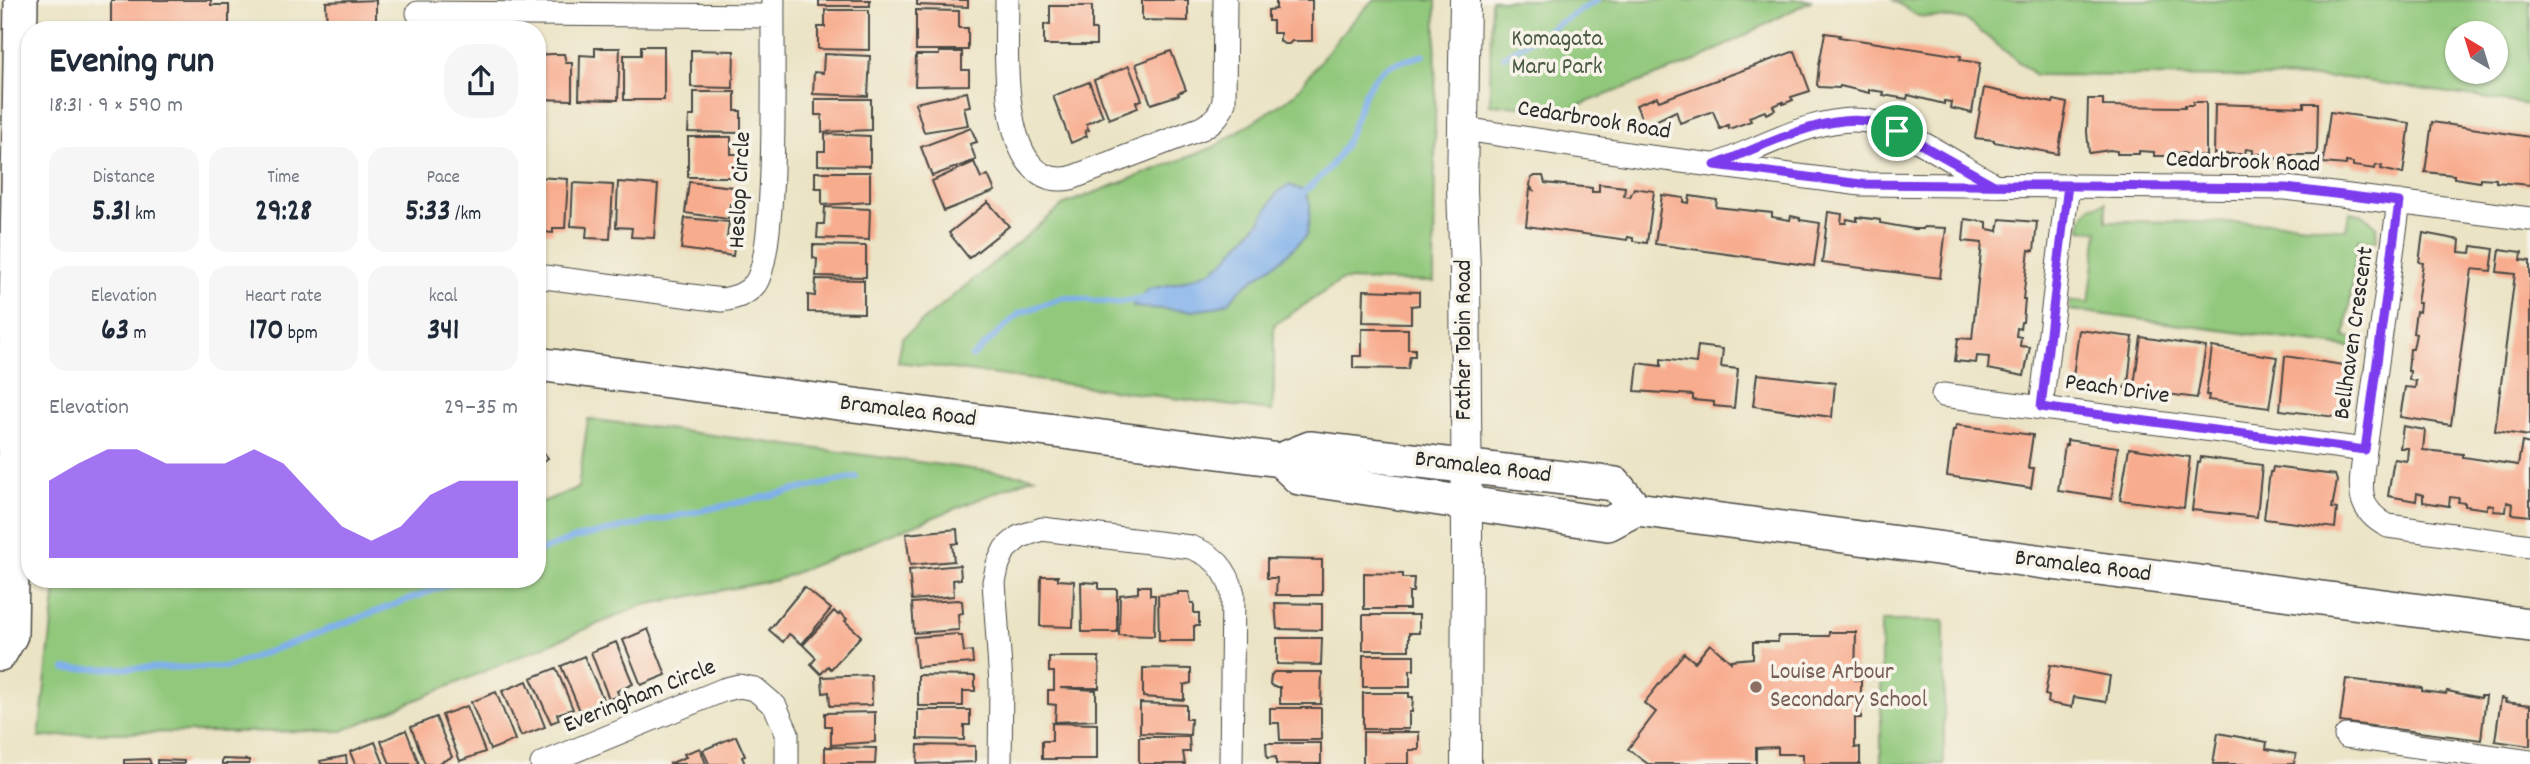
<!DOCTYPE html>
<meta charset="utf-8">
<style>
:root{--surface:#fff;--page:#f6f6f7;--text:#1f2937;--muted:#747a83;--accent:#7c3aed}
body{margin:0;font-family:Dekko,sans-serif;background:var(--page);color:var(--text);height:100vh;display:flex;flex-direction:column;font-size:26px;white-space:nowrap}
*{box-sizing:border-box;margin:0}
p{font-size:23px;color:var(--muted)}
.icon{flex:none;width:38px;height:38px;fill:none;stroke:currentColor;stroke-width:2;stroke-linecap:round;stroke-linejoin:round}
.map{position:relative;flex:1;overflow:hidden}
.side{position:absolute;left:21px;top:21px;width:525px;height:567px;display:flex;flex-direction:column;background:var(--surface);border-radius:28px;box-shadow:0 2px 5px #0004}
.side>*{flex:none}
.needle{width:46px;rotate:322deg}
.fabs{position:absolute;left:2445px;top:21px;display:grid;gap:14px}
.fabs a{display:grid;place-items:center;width:63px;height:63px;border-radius:50%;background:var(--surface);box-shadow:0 2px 5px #0004;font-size:35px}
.pin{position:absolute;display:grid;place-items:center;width:60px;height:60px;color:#fff;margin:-30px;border:4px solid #fff;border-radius:50%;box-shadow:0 2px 7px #0007}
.round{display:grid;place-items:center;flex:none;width:74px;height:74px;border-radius:28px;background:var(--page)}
.summary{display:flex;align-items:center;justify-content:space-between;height:119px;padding:0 28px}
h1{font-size:38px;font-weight:700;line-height:52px}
.figures{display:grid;grid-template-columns:repeat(3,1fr);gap:10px;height:119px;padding:7px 28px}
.figures div{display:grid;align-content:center;border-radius:18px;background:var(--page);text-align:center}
.figures b{font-size:30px;font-weight:700}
.figures small{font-size:19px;font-weight:400}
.figures p{font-size:19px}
.chart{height:196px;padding:14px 28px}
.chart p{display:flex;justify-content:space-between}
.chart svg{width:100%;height:126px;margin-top:7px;fill:var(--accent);opacity:.7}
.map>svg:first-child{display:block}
</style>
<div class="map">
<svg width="2530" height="764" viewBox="0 0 2530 764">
<rect width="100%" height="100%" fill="#f7f3e8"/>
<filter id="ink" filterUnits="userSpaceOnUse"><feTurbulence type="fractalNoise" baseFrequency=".0143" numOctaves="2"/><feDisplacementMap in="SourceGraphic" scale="14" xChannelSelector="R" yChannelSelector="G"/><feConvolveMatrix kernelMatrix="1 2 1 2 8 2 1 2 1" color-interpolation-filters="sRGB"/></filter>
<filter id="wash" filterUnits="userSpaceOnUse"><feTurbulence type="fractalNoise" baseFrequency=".00686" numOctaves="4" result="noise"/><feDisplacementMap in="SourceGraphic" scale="28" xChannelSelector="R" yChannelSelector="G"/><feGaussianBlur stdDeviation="1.57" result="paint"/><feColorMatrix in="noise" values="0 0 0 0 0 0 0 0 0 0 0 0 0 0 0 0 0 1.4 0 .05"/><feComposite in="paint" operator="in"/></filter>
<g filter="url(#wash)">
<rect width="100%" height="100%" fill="#eae3c4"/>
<path fill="#91c87b" stroke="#5e7a53" stroke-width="2" fill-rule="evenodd" d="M1373,0H1436L1434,282L1342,280L1274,325V387L1272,411L898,362L902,338L1065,204L1214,147L1293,96L1342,33Z
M1491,0H1812L1698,60L1569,109L1490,104Z
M1893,0H2530V105L2346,78L2035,75L1965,19L1918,16ZM2457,33H2496V72H2457Z
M2106,202V221L2291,223L2346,230L2349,212L2364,215L2376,226L2377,241L2358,239L2345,337L2363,340L2362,349L2070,310V301L2089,303L2098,231L2081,229L2082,217L2090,207Z
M588,419L1034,477L777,580L643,605L342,731L92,733L39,738L57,579H537V504L578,488Z
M1881,621H1944V764H1881Z"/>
<path fill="#80b0eb" stroke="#566e8b" stroke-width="2" d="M1289,185L1305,191L1310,204L1309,222L1306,236L1283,258L1242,288L1229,302L1214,308L1192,311L1132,307L1148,289L1174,284L1211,271L1224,261L1260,221L1278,191Z"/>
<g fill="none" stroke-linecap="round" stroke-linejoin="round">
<path stroke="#80b0eb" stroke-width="6" d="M1504,56L1598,0
M1299,196C1317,182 1332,167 1343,148C1358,122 1360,84 1387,67C1397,61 1413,59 1424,55
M972,357L1020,313L1064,297L1114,303L1146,298
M537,552L575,538L856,477
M65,669L227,667L463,579"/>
</g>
<g id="blocks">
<path fill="#f8ac8e" d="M111,0H211V5H229V30H111Z
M376,0V30H327L326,2Z
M819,0H870V6H819Z
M917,0H968V7L917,5Z
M1142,0H1188V21L1142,20Z
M1276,0H1312V41H1292L1289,44H1284L1280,41V33H1273V21H1268V10L1276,9Z
M1050,6H1092V30H1096V45H1044V24H1050Z
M825,10H869V50L818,49V27H825Z
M916,10L959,11V28H968V50H916Z
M1825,33L1840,35L1839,37L1961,56L1960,60L1980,63L1972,113L1950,108L1951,102L1944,101V104L1908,95L1907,99L1883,95L1884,92L1869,90V93L1840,86L1839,88L1819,87L1817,85L1819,65Z
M641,46H664V100H624V55H641Z
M595,48H620L618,100L579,99L580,55L595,56Z
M691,50L734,51L733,88L691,87Z
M1171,51L1186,90L1178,93L1179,95L1151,104L1136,64Z
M1795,51L1810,91L1791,97L1793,100L1783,104V102L1773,106L1775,110L1766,114L1765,111L1749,117L1751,121L1729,129L1728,125L1720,129L1713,111L1680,123L1676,111L1645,126L1636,105L1657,97L1659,101Z
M939,52H962V70H969V85L915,86L916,55H939Z
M552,54H564L566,63H572V100L537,99V55Z
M824,54L870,56L868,96L813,94L814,72L823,73Z
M1129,66L1142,100L1136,102L1138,108L1109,119L1094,80Z
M1089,82L1103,116L1086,124L1089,130L1085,131L1087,136L1071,143L1053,96Z
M1984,88L2053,103L2054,100L2067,103L2058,154L1994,142V140L1975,138Z
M694,92H735V111H741V133L688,132L689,116H694Z
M967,92L970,106L964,107L968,125L924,132L915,103Z
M815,99H871V130L822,132V115H815Z
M2088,99H2103V106L2185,107V105H2193V102H2206V155L2192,156L2184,153H2177V156H2154V152L2139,151V154H2117V151L2110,150L2089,153L2087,132Z
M2304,103H2318L2317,155H2288V159L2262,158V154H2253V150L2246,149L2245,154H2214L2215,104L2304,107Z
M2330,112L2410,123L2403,174L2381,169L2382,166L2376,165L2375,169L2353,166V163L2346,162V165L2323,163Z
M2432,122L2530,137V185L2496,182V179L2480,178V182L2454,178V175L2425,172Z
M971,128L977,142L970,144L976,160L932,176L921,147Z
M825,134L870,136V166L818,165V151H825Z
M688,137H731V154H739V177H688Z
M974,162L981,178L988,175L995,191L944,211L932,181Z
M815,172H870V202L822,205V188H815Z
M1535,176H1543L1545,183L1592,188V192H1599V184L1625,187L1624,196L1630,197L1634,188L1654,191L1647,243L1633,241V238L1628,237L1627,240L1526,226L1530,189L1533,190L1530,186L1531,178Z
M537,177L568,179L565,228H553V233L543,232L544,223L537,222Z
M618,182L658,185L654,238L631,237L632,228L616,227Z
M689,182L741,188L739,205L730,204L728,219L685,213Z
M573,183L613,185L610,239L586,238L587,227L571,226Z
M1662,195L1684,198V202L1689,203L1690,196L1717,200L1716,207L1772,213V217L1790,220L1791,216L1800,218V220L1820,223L1814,266L1655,244Z
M988,202L1009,226L969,258L949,233Z
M825,207L870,209L869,240L817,238L818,224H824Z
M1828,212L1842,214L1841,223H1846L1847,219L1857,221V217L1880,220V223L1914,229H1923L1924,227L1946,228L1940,278L1822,263Z
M685,218L729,222L727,238L735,239L733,256L681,249Z
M1965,219L1987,222V229L1998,231L2000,219L2037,222L2034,251L2029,250L2023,299H2025L2023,322H2021L2020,329L2017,328L2016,336L2021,337L2020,346L2030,347L2024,376L1988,369L1989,357L1977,356L1976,363L1955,361L1958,338L1972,339L1982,243L1963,241Z
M2423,233L2460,240L2459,252L2471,253L2472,246L2494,249L2491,271L2472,269L2451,425L2400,417L2405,387L2415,388L2416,381L2409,380L2410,371H2408L2410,349H2413L2416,334L2413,333L2416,311L2419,312L2420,303H2417L2423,263L2419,262Z
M813,245L866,246V277L816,276L817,259L813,258Z
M2500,249L2522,252L2521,260L2530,261V436L2495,431L2515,274L2497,272Z
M816,279L864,280V313L808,312V295L815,296Z
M1364,290L1419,292V305L1411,306V323L1363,322Z
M1362,329H1408V349H1415V356H1410L1408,369L1353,368V356H1362Z
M2079,330L2133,337L2128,384H2126L2125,388L2075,382L2076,377H2073Z
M2141,337L2206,347L2197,398L2136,390L2137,385H2134Z
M1698,346L1723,349L1721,367L1738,369L1734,408L1714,406V402L1693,400V395L1635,391L1638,363L1661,366V359L1696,363Z
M2212,347L2277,357L2269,408L2208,400L2209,395H2206Z
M2285,356L2356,367L2353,386L2348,385L2343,418L2280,410Z
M1757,374L1835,383L1832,417L1753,406Z
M1956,425L2033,435L2028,468H2034L2031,488L1947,476L1953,430H1955Z
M2403,426L2425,430L2423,450L2463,454V457L2518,465L2522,442L2530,444V516L2512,514L2513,504L2507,502L2506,512L2493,511L2494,506L2487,505V509L2465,506V503L2458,502L2459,498L2450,497L2449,506L2423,502V495L2417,493L2416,501L2388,496L2394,459L2407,461L2408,448H2400Z
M2067,440L2118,447L2112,499L2058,491L2065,445H2067Z
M537,444L548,458L537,466Z
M2129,448L2190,457L2184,508L2120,500Z
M2201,457L2262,465L2257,517L2192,510L2198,462H2200Z
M2273,467L2335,475L2337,481L2332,508L2337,509L2335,528L2264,519L2270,472H2272Z
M957,529L958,543L952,544L954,561L910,565L906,534Z
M1267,559L1322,560V595H1276L1277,578H1267Z
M960,565L961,579L953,580L954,596L912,600L909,570Z
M1364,573L1403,574V578H1414L1413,592H1409V609H1364Z
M1041,576H1058V580L1074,581L1073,627L1040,626Z
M1081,582L1099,583V589H1117V632H1082Z
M1138,586H1150V595H1155L1154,636L1119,635L1120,595L1138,593Z
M804,587L831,609L802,644L789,634L783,642L769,630Z
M1178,592H1189L1191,603H1194V613H1199V626H1194V641H1159L1158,595L1178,594Z
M958,600L962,601L963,613L958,614L959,630L914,633L912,603Z
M1275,603L1322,604V630L1277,629Z
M834,611L838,615L840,613L847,619L845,621L861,636L831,669L828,666L821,674L811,664L816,658L803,645Z
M1363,615H1419V633H1409V650H1363Z
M648,629L666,675L641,685L623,640Z
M1829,632H1856L1855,680L1861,679V718H1855V748L1860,747V764H1803V754H1778V747L1756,748V764H1648L1628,749L1656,712L1644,703L1684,653L1695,662L1710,644L1731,662V660L1753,658V642H1778V636H1829Z
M958,634V636H962L964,652L972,651L973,663L917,667L914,637Z
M1277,638H1322L1321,665L1277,664Z
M616,642L633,684L617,691L619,696L609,699L591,652Z
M1363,655H1414V670H1410V687H1363Z
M584,656L604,701L580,711L561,666Z
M1049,657H1099V688H1060L1096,690V720L1055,722L1056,705L1048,704V690H1054V672H1049Z
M2050,665L2110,676L2106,702L2074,697L2072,707L2048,703L2049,696L2045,695Z
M556,668L573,709L557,714L559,720L551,723L531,678Z
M1143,668L1191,669V683L1184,685V700L1143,697Z
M1274,672H1322L1321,704H1280V687H1274L1270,684L1271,676Z
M871,675L872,705L830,706L829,692L823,693L822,677Z
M918,675L975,676V691H963V706H918Z
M2346,679L2422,688V691L2446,694L2447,691L2481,698V696H2486L2481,740L2340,722Z
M527,681L545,727L521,736L502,691Z
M496,692L515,740L490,750L471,702Z
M1363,693H1409V697H1413L1412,712H1409V729H1363Z
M2501,698L2506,699L2505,702L2530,705V746L2495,741Z
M1140,703L1186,705V719H1191L1190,735L1140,733Z
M467,706L485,752L460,761L442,715Z
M1270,708H1321V740H1280L1279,723H1270Z
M918,710H970V725H964V740L918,739Z
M875,712V742L831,745V726H825V713Z
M436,717L452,757L437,764H425L411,727Z
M1052,723L1097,724V759H1042V741H1052Z
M406,730L419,764H390L381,741Z
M1363,732H1419V750H1409V764H1363Z
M2218,733L2267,742L2266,749L2296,754L2294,764H2213Z
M736,736L745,756L742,757L745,764H709L703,750Z
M1139,737H1189L1190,752H1183L1185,764H1139Z
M375,742L384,764H355L350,752Z
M1266,743H1321V764H1276V757L1267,758Z
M918,745L975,746V762L917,764Z
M825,747L876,748L875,764H830L825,762Z
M700,748L706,764H669L686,757L684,754Z
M346,756L347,764H321L320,761Z
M149,759L151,764H124V760Z
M222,759L249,760V764H222Z
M157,760L184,761V764H157Z"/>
</g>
</g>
<g filter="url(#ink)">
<use href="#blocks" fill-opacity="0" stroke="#484742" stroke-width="2"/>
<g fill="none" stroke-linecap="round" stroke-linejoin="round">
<g stroke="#484742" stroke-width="25">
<path id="minor" d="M1007,0C1007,45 996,193 1071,178L1202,128C1214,121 1220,115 1224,102L1225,0
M418,13L773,16
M1464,129L1642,156L1861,184L2286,188L2530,219
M1719,164C1762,147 1826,111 1872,122C1907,130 1958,165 1991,183
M2399,202L2365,450C2361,483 2353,508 2388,526L2530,546
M537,276L722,300C734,298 746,295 755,284C779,252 772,50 773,0
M1943,395L2365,450
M2041,407L2068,185
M2346,736L2530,762
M542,764L723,690L739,686L755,689L775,706L787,733V764
M1000,764L1001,683L994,582L998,564L1005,549L1019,537L1042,529L1190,547C1214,555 1227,569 1233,594L1231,764"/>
</g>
<g stroke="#484742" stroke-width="32">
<path id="tertiary" d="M1465,0L1462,189L1465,270L1467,535L1466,764"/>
</g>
<g stroke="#484742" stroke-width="36">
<path id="secondary" d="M537,364L1280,460L1310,448L1615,484L1636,509
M1280,460L1299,478L1608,524L1636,509L2530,625
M0,654L11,635L21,0"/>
</g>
<use href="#minor" stroke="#fff" stroke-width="23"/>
<use href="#tertiary" stroke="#fff" stroke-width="30"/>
<use href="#secondary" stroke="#fff" stroke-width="33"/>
</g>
</g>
<g fill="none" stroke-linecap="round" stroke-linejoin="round" filter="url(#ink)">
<g stroke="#fff" stroke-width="14">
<path id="route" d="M1897,131C1889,128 1880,124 1871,122C1826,112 1757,149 1715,165L1861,184L2286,188L2399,202L2365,450L2041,407L2068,185H1994L1897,131"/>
</g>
<use href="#route" stroke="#7c3aed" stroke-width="9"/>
</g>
<circle fill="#8d6e63" stroke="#f7f3e8" stroke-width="2.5" cx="1756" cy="687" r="7"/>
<g text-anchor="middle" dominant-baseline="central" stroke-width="7" stroke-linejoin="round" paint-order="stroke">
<g font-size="24" fill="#4a5a43" stroke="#f7f3e8">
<text x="1557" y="40">Komagata<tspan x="1557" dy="28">Maru Park</tspan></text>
</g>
<g font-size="24" fill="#2b2b2b" stroke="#f7f3e8">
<text transform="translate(1594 121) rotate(9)">Cedarbrook Road</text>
<text transform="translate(2243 163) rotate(2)">Cedarbrook Road</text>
<text transform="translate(741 190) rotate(-87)">Heslop Circle</text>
<text transform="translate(2355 333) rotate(-82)">Bellhaven Crescent</text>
<text transform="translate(1465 340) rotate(-90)">Father Tobin Road</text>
<text transform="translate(2117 390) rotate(8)">Peach Drive</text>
<text transform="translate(908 412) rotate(7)">Bramalea Road</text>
<text transform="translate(1483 468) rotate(7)">Bramalea Road</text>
<text transform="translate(2083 567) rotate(7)">Bramalea Road</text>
<text transform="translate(640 697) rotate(-22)">Everingham Circle</text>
</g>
<g font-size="24" fill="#785e54" stroke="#f7f3e8" text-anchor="start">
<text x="1770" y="673">Louise Arbour<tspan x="1770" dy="28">Secondary School</tspan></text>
</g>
</g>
</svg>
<div class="fabs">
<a><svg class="needle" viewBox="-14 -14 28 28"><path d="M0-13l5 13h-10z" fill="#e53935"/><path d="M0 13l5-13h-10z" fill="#747a83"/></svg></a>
</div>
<div class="pin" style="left:1897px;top:131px;background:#1e9e55"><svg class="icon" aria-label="arrive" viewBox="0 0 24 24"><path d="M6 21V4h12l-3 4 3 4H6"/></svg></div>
<section class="side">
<div class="summary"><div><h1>Evening run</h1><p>18:31 · 9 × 590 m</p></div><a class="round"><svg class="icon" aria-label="share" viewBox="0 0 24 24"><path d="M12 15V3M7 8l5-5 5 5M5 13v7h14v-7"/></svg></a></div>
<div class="figures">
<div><p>Distance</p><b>5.31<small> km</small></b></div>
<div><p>Time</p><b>29:28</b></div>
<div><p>Pace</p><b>5:33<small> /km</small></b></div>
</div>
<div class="figures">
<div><p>Elevation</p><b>63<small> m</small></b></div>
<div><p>Heart rate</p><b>170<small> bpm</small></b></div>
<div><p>kcal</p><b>341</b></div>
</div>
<div class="chart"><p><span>Elevation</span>29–35 m</p>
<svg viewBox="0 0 160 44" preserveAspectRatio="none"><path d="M0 44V17L10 11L20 6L30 6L40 11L50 11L60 11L70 6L80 11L90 22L100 33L110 38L120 33L130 22L140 17L150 17L160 17V44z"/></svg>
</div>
</section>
</div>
